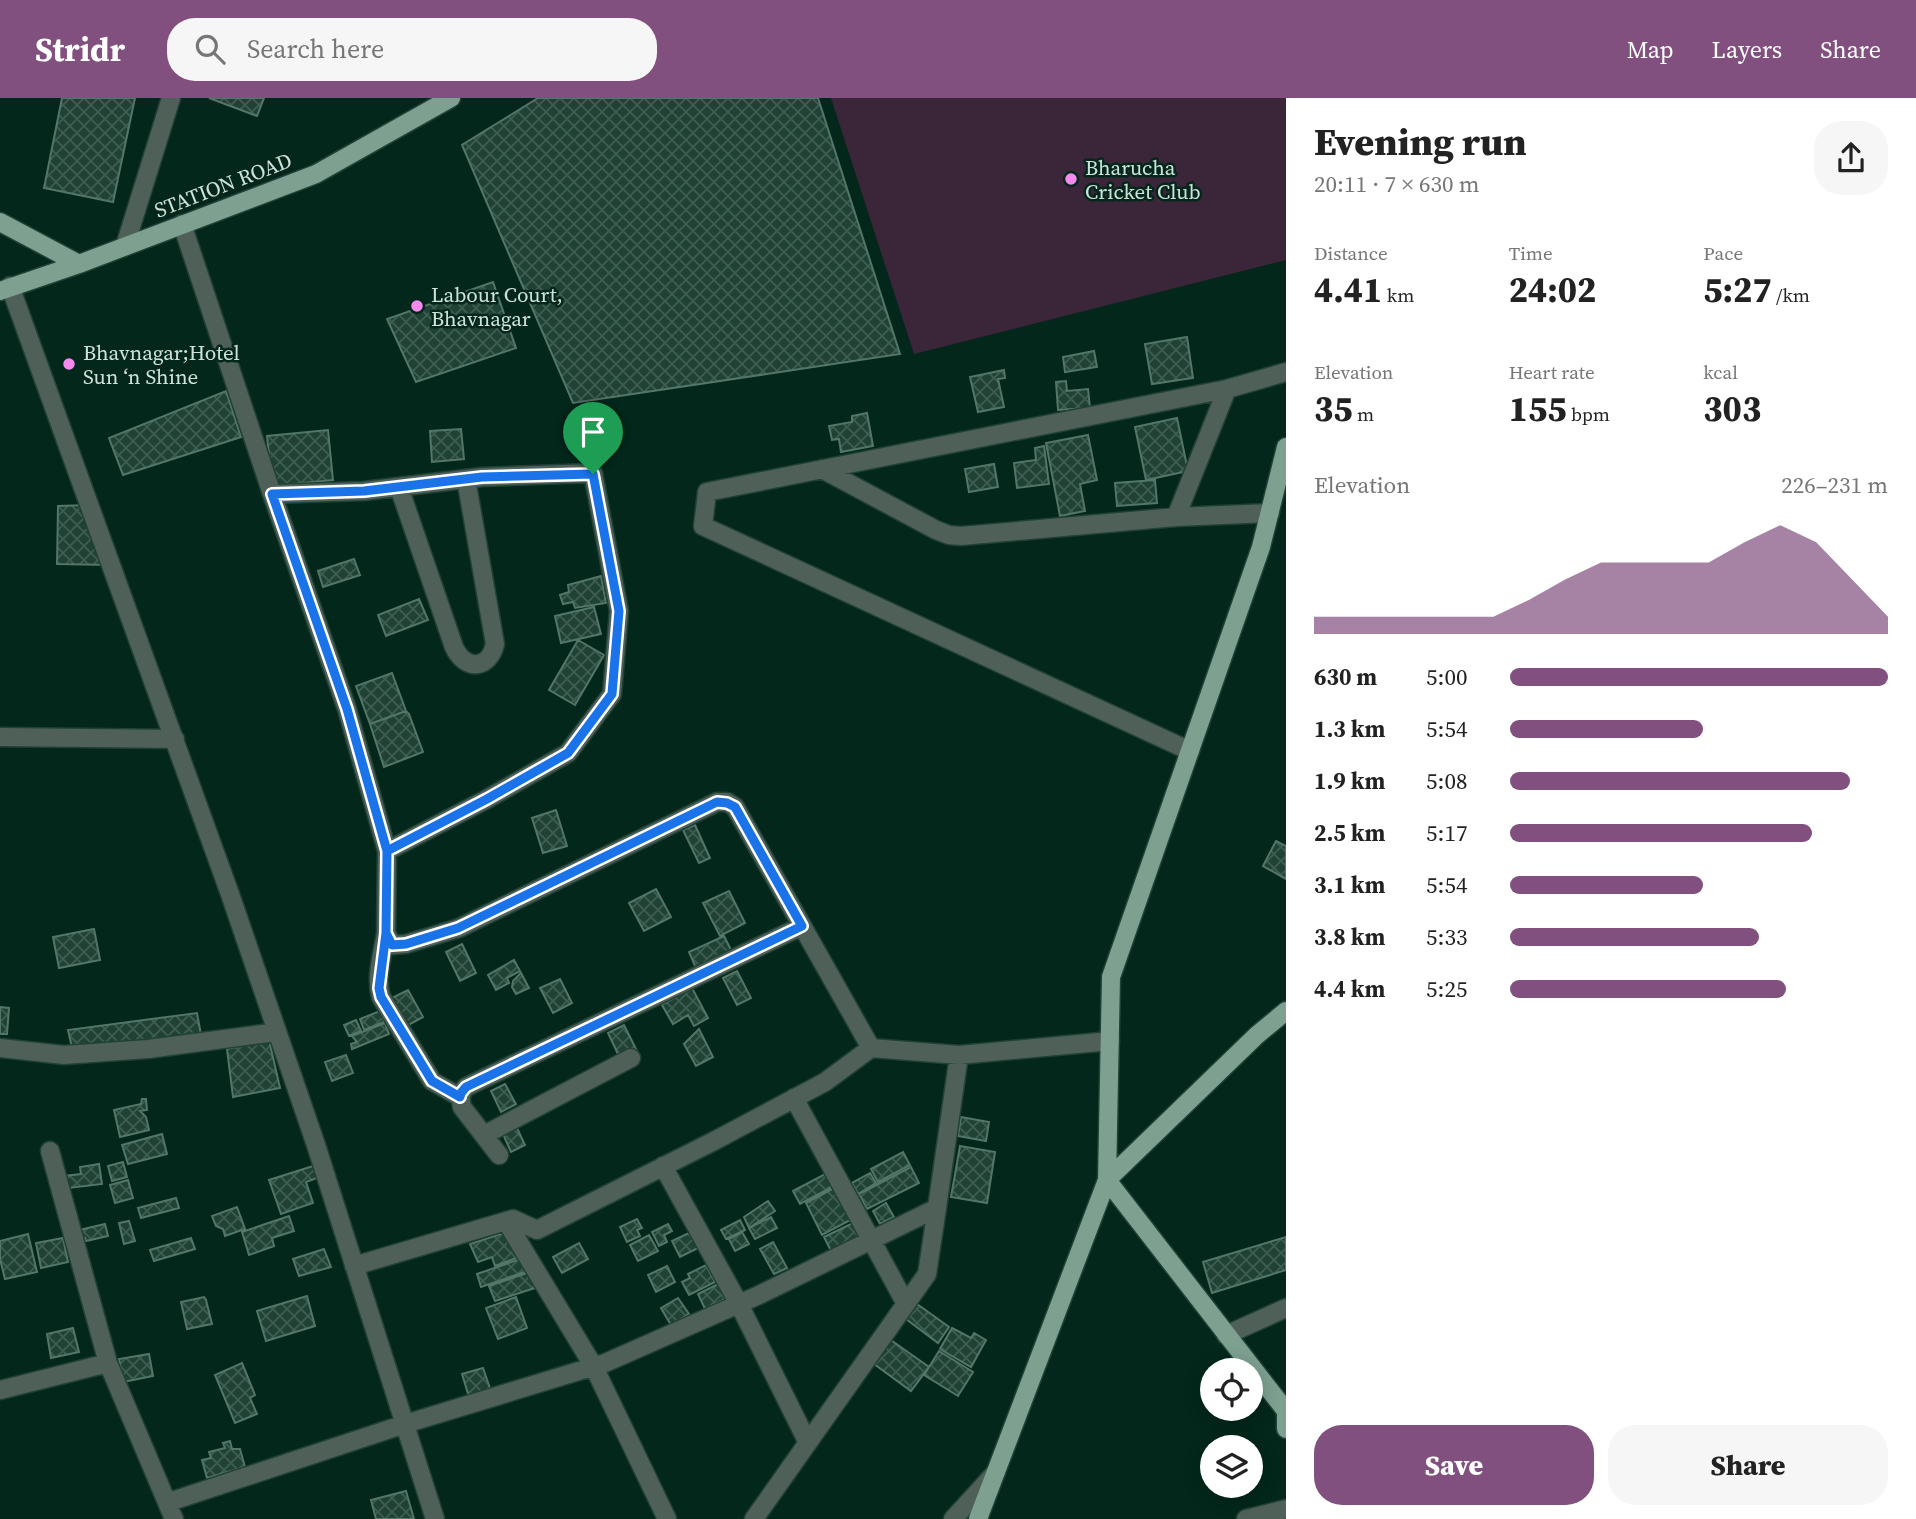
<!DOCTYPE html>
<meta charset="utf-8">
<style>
:root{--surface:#fff;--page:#f6f6f6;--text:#222;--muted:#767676;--accent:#81507e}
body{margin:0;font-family:"Source Serif 4",serif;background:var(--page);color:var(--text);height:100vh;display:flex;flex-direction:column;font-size:26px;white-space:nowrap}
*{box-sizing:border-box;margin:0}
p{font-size:23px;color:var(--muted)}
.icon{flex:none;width:38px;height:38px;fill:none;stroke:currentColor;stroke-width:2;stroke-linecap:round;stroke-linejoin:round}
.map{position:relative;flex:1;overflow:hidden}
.drawer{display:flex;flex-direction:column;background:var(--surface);width:630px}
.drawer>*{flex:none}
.fabs{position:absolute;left:1200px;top:1260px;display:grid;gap:14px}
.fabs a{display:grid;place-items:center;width:63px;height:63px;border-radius:50%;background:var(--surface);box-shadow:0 4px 18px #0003;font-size:35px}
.pin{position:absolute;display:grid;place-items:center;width:60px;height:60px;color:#fff;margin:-72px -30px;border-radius:50% 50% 50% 0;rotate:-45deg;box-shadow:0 0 7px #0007}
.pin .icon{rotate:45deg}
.round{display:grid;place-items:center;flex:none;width:74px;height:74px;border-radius:28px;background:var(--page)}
.summary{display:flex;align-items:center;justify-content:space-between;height:119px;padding:0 28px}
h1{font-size:38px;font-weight:800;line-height:52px}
.stats{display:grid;grid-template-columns:repeat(3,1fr);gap:10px;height:119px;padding:7px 28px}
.stats div{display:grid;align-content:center}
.stats b{font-size:35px;font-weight:800}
.stats small{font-size:19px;font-weight:400}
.stats p{font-size:19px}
.chart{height:196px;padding:14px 28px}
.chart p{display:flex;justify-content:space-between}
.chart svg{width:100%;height:126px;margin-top:7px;fill:var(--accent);opacity:.7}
.primary-button{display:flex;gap:14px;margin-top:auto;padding:14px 28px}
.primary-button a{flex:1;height:80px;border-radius:28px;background:var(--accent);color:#fff;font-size:28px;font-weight:800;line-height:80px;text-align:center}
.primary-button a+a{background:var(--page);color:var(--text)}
ul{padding:0 28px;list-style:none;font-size:23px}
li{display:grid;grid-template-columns:112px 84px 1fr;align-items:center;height:52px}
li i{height:18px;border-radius:9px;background:var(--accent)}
header{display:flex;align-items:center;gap:42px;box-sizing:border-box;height:98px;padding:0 35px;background:var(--accent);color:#fff}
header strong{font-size:33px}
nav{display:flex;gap:38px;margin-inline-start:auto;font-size:24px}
.search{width:490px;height:63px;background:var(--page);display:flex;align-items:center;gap:18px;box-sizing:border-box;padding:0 24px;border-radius:28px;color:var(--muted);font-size:26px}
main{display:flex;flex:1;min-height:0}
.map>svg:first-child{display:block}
</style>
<header>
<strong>Stridr</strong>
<div class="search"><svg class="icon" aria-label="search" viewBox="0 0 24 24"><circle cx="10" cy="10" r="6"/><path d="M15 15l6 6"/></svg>Search here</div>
<nav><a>Map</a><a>Layers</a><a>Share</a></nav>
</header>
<main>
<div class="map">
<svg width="1286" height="1421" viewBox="0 0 1286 1421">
<defs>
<pattern id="building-cross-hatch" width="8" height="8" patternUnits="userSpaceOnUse" patternTransform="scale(1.75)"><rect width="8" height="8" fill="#204235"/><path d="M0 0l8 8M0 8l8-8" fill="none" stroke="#3f5d52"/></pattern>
</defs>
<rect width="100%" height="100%" fill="#03271b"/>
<path fill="#3b2639" d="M831,0H1286V162L914,256Z"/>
<path fill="url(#building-cross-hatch)" stroke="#527667" stroke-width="2" d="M62,0H135L113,104L44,90Z
M209,0H264L257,18Z
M538,0H818L900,256L573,305L462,47Z
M493,184L516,250L416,284L387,221Z
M1187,239L1193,280L1152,286L1145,246Z
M1094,253L1097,269L1065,274L1063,259Z
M1004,272L1005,280L998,281L1004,309L978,314L970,279Z
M1066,283L1067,293L1088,291L1090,310L1058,312L1056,284Z
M226,293L241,339L123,377L109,340Z
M600,312L606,352L587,355L581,315Z
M867,315L873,348L841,354L839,341L832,342L829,328L852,324V318Z
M1177,320L1188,373L1146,382L1135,329Z
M461,331L464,361L432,364L430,333Z
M328,332L333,382L272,388L267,338Z
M1088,337L1097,382L1080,386L1085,413L1060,418L1046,345Z
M1044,348L1049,386L1017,390L1014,365L1036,362L1035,350Z
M994,366L998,389L969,394L965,371Z
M1155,382L1157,405L1117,408L1115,385Z
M88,407L109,467L57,466L58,408Z
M354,461L360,477L323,489L318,473Z
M601,478L606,505L575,510L573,504L563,506L560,497L569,494L568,487Z
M419,501L428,522L386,538L378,517Z
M594,509L601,536L561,545L555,518Z
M578,542L604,557L575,607L549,592Z
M392,575L406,613L370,626L356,588Z
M406,613L409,616L423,654L384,669L370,626Z
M556,712L567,748L543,755L532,720Z
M695,727L710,760L699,765L683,732Z
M1276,743L1286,748V781L1263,768Z
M656,791L671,819L644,833L629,805Z
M729,793L745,825L720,838L703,805Z
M94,831L100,862L59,870L53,839Z
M724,838L733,856L699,877L689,854Z
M462,846L476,875L460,883L446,854Z
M514,862L520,873L507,880L509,885L496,892L488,877Z
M737,873L751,900L737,907L723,880Z
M521,875L529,890L516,896L512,889L513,883Z
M560,881L572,905L553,915L540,890Z
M692,890L708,920L694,928L688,917L673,926L662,907Z
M408,892L423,919L403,930L388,902Z
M0,909L9,910L7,936H0Z
M380,913L384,924L364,932L360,921Z
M197,915L201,937L73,954L68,932Z
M356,922L361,933L349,938L344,927Z
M385,925L389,936L352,951L351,946L357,944L352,938Z
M624,927L637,953L624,960L622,955L618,956L608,935Z
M699,931L713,959L696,968L684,946Z
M269,942L280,990L233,999L227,951Z
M346,957L353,975L332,983L325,964Z
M505,986L516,1006L501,1014L491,993Z
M142,1001H146L147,1012L140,1013L146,1019L149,1032L120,1039L114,1012L141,1006Z
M961,1019L989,1024L986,1043L958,1038Z
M517,1030L525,1047L511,1054L503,1036Z
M162,1036L167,1056L128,1066L122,1047Z
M960,1048L995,1054L987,1105L951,1099Z
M903,1054L910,1067L878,1084L871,1071Z
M123,1064L127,1079L112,1083L108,1068Z
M99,1066L102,1086L69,1090L63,1078L81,1076L80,1069Z
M313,1068L317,1080L306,1084L313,1105L281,1116L269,1082Z
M911,1069L919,1085L867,1111L859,1096Z
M829,1074L836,1087L800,1106L793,1093Z
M870,1075L876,1085L858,1096L852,1085Z
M128,1082L133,1100L115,1105L110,1087Z
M838,1088L854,1120L822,1137L806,1105Z
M176,1100L179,1110L141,1120L138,1110Z
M768,1103L775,1113L749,1130L744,1119Z
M886,1105L894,1119L880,1126L873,1113Z
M237,1109L245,1131L225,1138L223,1131L216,1128L212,1118Z
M289,1118L294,1133L272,1140L274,1148L249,1157L242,1134Z
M771,1119L777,1130L755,1141L749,1130Z
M637,1121L642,1130L637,1132L640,1138L627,1144L620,1129Z
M740,1122L745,1132L726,1141L721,1132Z
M129,1123L135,1143L124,1146L119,1125Z
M855,1124L862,1137L831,1153L824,1139Z
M105,1126L108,1138L86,1143L85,1140L77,1142L75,1133Z
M668,1126L672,1133L664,1137L667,1144L659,1148L652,1134Z
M510,1133L524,1157L495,1168L492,1159L478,1164L470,1146Z
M691,1134L698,1150L680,1159L672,1143Z
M742,1134L749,1146L735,1153L729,1141Z
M28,1136L37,1174L5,1181L0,1161V1143Z
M649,1137L658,1153L638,1163L630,1147Z
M1286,1139V1172L1212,1195L1203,1164Z
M63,1140L68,1164L41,1170L36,1145Z
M191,1140L195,1151L154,1163L150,1152Z
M773,1144L787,1170L774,1176L760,1151Z
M579,1145L588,1161L562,1175L553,1159Z
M324,1151L331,1169L299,1178L293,1161Z
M529,1158L533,1171L481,1189L477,1176Z
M706,1167L715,1184L689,1197L682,1184L690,1180L688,1176Z
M667,1168L675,1184L656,1194L648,1177Z
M536,1172L541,1188L495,1203L489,1188Z
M718,1186L725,1201L705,1211L698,1196Z
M307,1198L315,1228L266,1243L257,1213Z
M204,1199L206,1202L212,1226L187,1231L181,1204Z
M516,1199L527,1230L498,1241L486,1210Z
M678,1200L689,1216L671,1227L661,1210Z
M917,1206L949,1229L938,1245L906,1221Z
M73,1230L79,1254L51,1260L47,1236Z
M952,1230L971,1240L974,1235L986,1242L971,1269L940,1251Z
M888,1240L929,1269L911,1293L870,1263Z
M939,1253L973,1274L958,1298L924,1277Z
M149,1256L153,1278L123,1284L119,1261Z
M242,1265L255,1297L250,1300L257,1316L235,1325L215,1277Z
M483,1270L491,1293L469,1299L462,1276Z
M230,1343L232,1351H240L245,1369L207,1380L202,1362L211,1360L209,1354L225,1350L223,1345Z
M406,1393L414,1421H376L371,1402Z"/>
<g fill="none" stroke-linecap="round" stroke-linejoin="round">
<g stroke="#204136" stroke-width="21">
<path id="minor" d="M182,126L272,396L347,611L387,753L386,835L392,847L406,846L459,830L717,704H727L735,709L871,950
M125,148L171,0
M10,188L230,796L316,1047L435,1421
M822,371L936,432L949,437L961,438L1176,419L1270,415
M399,389L454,549C465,573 489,572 495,546L466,381
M272,396L364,393L482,379L593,375L619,513L612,596L568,655L487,701L387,753
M1176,419L1227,291
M0,639L175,641
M1190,653L703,428L707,394L1227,291L1286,274
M386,835C383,855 375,879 381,899L432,983L460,999
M0,950L64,957L148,951L277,934
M794,1000L906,1206
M484,1037L631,960
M50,1053L108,1265L174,1421
M499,1057L462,1009C460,1000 460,996 466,989L802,828
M663,1068L739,1206L808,1345
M506,1123L594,1269L667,1421
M354,1168L513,1121L537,1132L714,1043L825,984L871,950L959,957L1110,943
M1226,1237L1286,1210
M0,1292L108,1265
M169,1404L405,1326L605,1265L759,1197L937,1110L959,957
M754,1421L927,1176L937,1110
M953,1421L996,1374
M1246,1421L1286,1411"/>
</g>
<g stroke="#204136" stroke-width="21">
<path id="major" d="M0,124L79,166
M0,193L79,166L316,76L451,0
M1286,349L1261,449L1111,879L1107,1082L1286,1313V1331
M978,1421L1107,1082L1257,937L1286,913"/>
</g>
<use href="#minor" stroke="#4f6058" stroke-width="18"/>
<use href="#major" stroke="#7da091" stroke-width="18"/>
</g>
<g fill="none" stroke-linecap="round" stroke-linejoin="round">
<g stroke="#fff" stroke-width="14">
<path id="route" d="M593,376L619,513L612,596L568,655L487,701L387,753L386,835L392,847L406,846L458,830L717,704L727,705L735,709L802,828L466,989L461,995L460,999L432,983L381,899L379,890L386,835L387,753L347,611L272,396L364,393L482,379L593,376"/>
</g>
<use href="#route" stroke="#1a73e8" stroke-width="9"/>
</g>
<g fill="#f689ee" stroke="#03271b" stroke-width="2.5">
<circle cx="1071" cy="81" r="7"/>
<circle cx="417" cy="208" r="7"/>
<circle cx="69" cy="266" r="7"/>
</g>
<g text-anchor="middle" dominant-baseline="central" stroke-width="5" stroke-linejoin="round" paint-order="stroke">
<g font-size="21" fill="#cfe2d9" stroke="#03271b" text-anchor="start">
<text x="1085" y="69">Bharucha<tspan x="1085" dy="24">Cricket Club</tspan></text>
<text x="431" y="196">Labour Court,<tspan x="431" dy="24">Bhavnagar</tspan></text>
<text x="83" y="254">Bhavnagar;Hotel<tspan x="83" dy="24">Sun ‘n Shine</tspan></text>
</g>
<g font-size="21" fill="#cfe2d9" stroke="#03271b">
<text transform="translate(223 87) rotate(-21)">STATION ROAD</text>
</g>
</g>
</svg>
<div class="fabs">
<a><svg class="icon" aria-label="locate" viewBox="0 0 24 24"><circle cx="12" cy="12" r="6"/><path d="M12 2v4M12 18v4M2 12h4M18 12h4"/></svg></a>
<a><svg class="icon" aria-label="layers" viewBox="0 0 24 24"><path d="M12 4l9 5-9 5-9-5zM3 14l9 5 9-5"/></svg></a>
</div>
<div class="pin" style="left:593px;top:376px;background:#1e9e55"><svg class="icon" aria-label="arrive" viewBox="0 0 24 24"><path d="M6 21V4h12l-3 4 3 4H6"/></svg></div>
</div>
<section class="drawer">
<div class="summary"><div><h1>Evening run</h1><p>20:11 · 7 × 630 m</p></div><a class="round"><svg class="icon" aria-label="share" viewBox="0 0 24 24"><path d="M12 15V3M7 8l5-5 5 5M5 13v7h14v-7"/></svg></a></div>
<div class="stats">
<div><p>Distance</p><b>4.41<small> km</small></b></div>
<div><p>Time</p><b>24:02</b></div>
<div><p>Pace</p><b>5:27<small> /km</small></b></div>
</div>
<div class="stats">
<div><p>Elevation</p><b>35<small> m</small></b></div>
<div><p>Heart rate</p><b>155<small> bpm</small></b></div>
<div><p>kcal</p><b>303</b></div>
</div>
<div class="chart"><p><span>Elevation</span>226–231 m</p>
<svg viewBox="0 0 160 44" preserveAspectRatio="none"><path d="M0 44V38L10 38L20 38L30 38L40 38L50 38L60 32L70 25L80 19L90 19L100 19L110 19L120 12L130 6L140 12L150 25L160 38V44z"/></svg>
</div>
<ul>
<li><b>630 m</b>5:00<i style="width:100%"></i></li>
<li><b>1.3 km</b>5:54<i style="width:51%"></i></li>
<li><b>1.9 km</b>5:08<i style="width:90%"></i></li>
<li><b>2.5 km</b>5:17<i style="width:80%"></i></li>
<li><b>3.1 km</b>5:54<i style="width:51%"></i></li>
<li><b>3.8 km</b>5:33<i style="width:66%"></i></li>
<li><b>4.4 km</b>5:25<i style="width:73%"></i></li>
</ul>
<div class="primary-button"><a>Save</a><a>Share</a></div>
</section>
</main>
